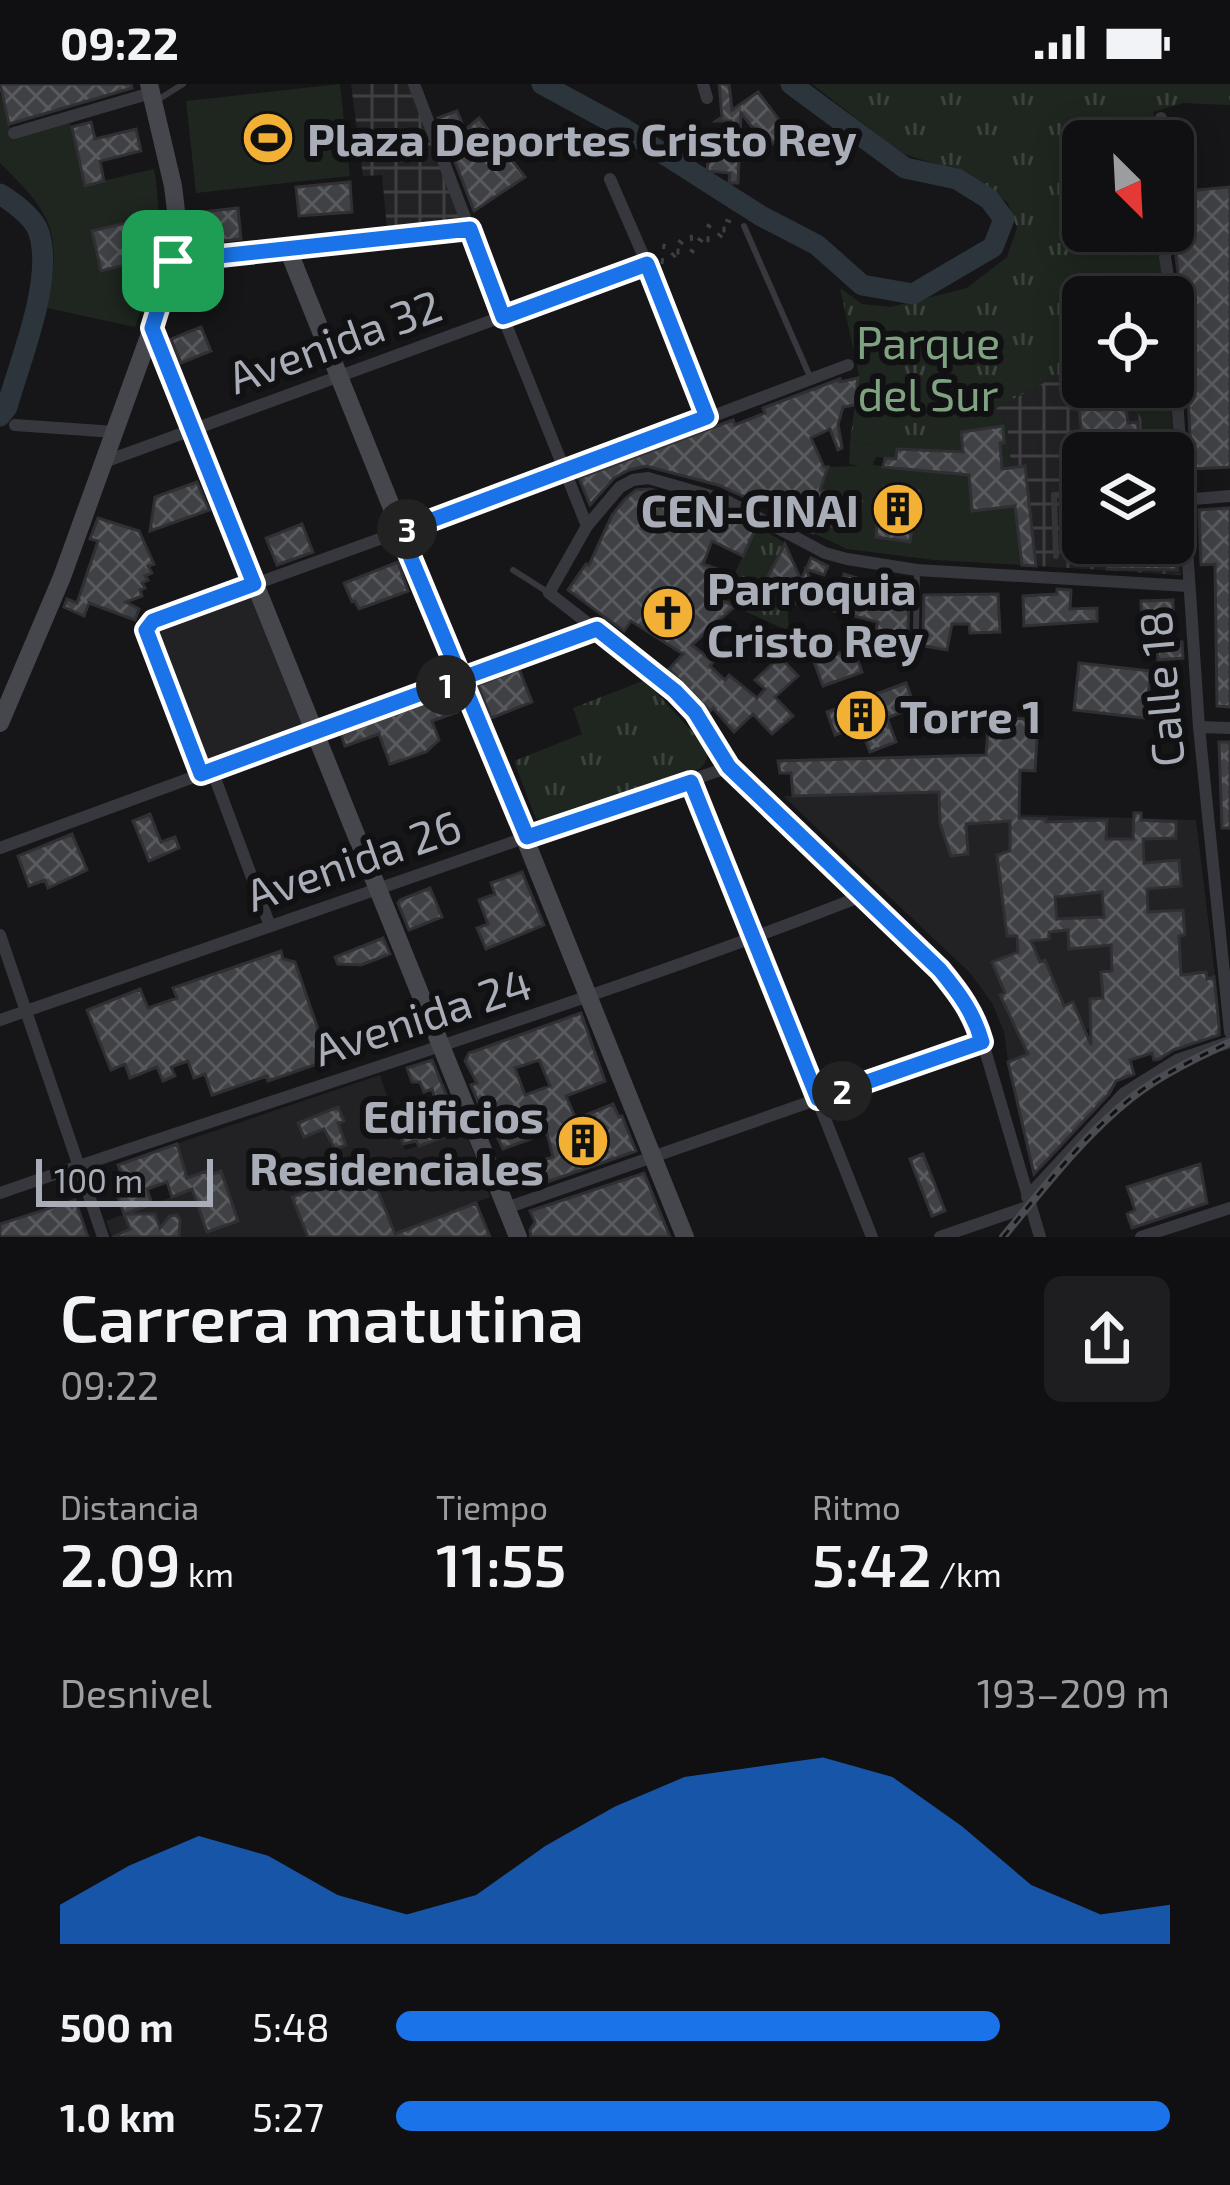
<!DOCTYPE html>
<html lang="es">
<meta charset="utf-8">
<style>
:root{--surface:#101012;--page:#1e1e20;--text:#f1f3f6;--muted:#9c9d9f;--line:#303032;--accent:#1a73e8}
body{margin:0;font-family:"Exo 2",sans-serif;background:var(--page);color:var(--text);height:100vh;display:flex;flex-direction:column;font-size:45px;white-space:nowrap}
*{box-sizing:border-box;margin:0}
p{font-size:39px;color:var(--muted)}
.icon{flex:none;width:66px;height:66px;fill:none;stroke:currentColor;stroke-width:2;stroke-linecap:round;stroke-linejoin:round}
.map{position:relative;height:1153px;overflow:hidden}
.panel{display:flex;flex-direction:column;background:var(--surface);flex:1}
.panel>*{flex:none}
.needle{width:78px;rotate:156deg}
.tools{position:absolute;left:1062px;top:36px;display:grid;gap:24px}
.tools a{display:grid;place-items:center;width:132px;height:132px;border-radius:18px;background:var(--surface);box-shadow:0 6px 30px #0003,0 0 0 3px var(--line);font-size:60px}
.scale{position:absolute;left:36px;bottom:30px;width:177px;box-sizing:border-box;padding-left:12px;border:6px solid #a8adb8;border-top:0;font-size:33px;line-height:42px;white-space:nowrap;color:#a8adb8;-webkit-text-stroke:9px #111113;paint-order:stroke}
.pin{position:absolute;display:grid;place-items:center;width:102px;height:102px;color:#fff;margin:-51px;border-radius:24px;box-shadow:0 6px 18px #0006}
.km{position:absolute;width:60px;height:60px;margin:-30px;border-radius:50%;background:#222;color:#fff;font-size:33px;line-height:60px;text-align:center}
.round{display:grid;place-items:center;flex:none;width:126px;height:126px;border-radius:18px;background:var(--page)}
.summary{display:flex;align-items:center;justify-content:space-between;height:204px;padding:0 60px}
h1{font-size:66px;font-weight:600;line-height:90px}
.figures{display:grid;grid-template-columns:repeat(3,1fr);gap:18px;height:204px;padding:12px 60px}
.figures div{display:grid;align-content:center}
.figures b{font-size:60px;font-weight:600}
.figures small{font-size:33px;font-weight:400}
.figures p{font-size:33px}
.chart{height:336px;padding:24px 60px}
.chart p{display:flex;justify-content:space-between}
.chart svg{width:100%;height:216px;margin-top:12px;fill:var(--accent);opacity:.7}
ul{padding:0 60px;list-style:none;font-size:39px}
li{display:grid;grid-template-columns:192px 144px 1fr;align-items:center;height:90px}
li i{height:30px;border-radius:15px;background:var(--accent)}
.status{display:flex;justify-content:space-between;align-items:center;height:84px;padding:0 60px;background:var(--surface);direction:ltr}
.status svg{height:33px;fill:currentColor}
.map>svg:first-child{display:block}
</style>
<div class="status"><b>09:22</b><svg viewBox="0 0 49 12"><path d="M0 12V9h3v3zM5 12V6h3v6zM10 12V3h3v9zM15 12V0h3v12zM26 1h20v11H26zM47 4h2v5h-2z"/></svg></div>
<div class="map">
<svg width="1230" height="1153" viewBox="0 0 1230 1153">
<defs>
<pattern id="industrial-grid" width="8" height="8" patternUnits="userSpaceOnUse" patternTransform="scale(3)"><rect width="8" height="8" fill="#222225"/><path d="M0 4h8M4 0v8" fill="none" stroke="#3f3f43"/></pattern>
<pattern id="park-tufts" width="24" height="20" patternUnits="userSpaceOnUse" patternTransform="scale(3)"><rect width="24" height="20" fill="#1e261f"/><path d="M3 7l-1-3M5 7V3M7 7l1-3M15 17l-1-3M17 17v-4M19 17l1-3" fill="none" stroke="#3c433d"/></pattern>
<pattern id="building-cross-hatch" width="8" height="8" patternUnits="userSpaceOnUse" patternTransform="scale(3)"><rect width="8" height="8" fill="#404145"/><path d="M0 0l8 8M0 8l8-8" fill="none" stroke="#595a5e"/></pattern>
</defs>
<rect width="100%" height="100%" fill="#161618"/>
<path fill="#222225" d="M249,509L305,641L206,676L151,547Z
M1008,706V730L1196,736L1215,892L1008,978L1004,948L992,919L970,889L783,712Z
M380,991L405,1066L465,1046L490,1113L396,1150V1153H112L106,1137L182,1109L167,1063Z"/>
<path fill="url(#industrial-grid)" d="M351,0H411L463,139L387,145L382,91L363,92Z
M1083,278V303H1127L1157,369H1083V459H1173V403L1181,491L1022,481L1007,343L996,324Z"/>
<path fill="#1e261f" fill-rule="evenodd" d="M340,0L350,92L196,109L186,17Z
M0,10L13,53L70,38L85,101L154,85C165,151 156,181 135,243L47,224C62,148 54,132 0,79Z
M996,324L1007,343L1022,481L934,476L847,465L813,449L821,429L819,409L828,383L859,382L849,380L850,358C905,366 947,349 996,324ZM898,365L954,368L963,390L873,381L876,373L896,375ZM884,402L918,407L917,415L920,416L917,438H913L910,457L876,453L879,412H882Z"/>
<path fill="url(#park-tufts)" d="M812,0H1230V21L1183,19L1153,28L1163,57H1083V147H1162L1159,172L1165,213H1083V278L949,349C917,358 883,363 850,358L859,291L840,204L862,220L891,223L967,204L1007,173L1017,144L1008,119L965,89L901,69Z
M1127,303H1170L1175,408L1173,369H1157Z
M757,442L785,459L763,503L787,515L789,547L722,517Z
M645,596L707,664C708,673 707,679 699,685L553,739L536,735L514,677L582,650L573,624Z"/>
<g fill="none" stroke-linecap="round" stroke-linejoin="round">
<path stroke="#2c353c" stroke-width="21" d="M542,0L623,44L761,132L817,161L862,201L913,210L993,163L1004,135L989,115L957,95L905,84L791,0
M0,110C13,118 35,134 39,149C54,196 20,276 7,323L0,332"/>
</g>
<path fill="url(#building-cross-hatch)" stroke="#303034" stroke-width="3" fill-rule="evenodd" d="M0,0H131L132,4L9,40Z
M719,0H729L732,26L758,8L788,48L768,63L741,29L738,99H729L730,89L707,87L709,69L730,72L731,37H716L722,33Z
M457,27L465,46L479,34L525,93L474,127L438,34Z
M91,38L95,55L136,45L141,67L100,77L104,97L85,102L72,43Z
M350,98L352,128L299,132L296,103Z
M1230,103V383L1192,385L1183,225L1176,173L1188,107Z
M238,124L241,155L197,160L193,129Z
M147,134L155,169L124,176L125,181L101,187L92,147Z
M201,243L211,267L181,279L171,255Z
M858,294L855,321L843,323L838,340L842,364L838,366L830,345L811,354L824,383H828L820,406L862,417L859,426L855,425L845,446L817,439L813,449L799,443L802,435L798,433L748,412L749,415L718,401L646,382L629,386L614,394L590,421L579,394L733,336L735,341L765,329L763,324L840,295V298Z
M1097,316L1098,326L1126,323L1128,339L1138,338V369H1084L1078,318Z
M1003,342L1004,359H1000L1002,385L1025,382L1036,482L1022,481L1015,422L972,427L969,391L883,383L885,374L896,375L897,365L963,368L961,348Z
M197,398L209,426L150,447L155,413Z
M884,402L919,407L917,415L921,416L917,439L913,438L910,458L876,453L879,412H882Z
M650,405L729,430L756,444L743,472L712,457L703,480L734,491L722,517L735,522L692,561L713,578L710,582L725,596L729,591L757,614L765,605L755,596L780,573L798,592L775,613L793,632L772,650L753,630L734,648L713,624L710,627L669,585L683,570L631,537L624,547L568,506L586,480L589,481L612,431L625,415L636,406Z
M1230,424V623L1217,622L1215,480L1201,481L1199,426Z
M98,434L139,447L154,480L148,482L152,489L145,492L148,496L142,499L145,504L140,506L142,512L126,518L139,525L135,536L89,519L84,532L64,523L67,515L77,519L98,457L90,455Z
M302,440L313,468L277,481L266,454Z
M1106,459H1175L1177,486L1107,485Z
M785,460L801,496L811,474L828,482L824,491L806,485L817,511L787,523L786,506L766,496Z
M398,478L408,507L359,525L355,517L352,518L344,499Z
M844,490L873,499L909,505L908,546L913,553H919L923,547L924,511L998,510L1000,548L970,549L969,540H952L947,566L874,553L878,538L834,527Z
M1057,505L1071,506L1070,525L1097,524V537L1024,542L1023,512L1057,510Z
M1173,516L1174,559L1182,558L1183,574L1158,576L1156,549L1142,550L1141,517Z
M853,564L862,588L823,602L814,578Z
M1079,579L1151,587L1145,634L1074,626Z
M519,585L532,618L491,634L478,601Z
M906,599L915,623L887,634L896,658L870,668L860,642L835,651L827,628Z
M450,610L457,628L432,637L439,656L426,668L390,680L379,650L345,662L341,650Z
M989,632L1038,636L1035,687L1020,686L1019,734L1046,735V738L1107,736L1106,755H1133L1134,729H1141V736L1176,738V754L1143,755L1144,779L1179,776L1181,802L1147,805L1148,828L1183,826L1185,851L1179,852L1181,891L1206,888L1207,895L1214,893L1219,941V951L1173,966L1159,975L1154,976L1152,969L1130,976L1134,990L1116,997L1109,1010L1034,1090L1008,978L1028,970L1000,911L1005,909L992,878L1018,868L1017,852H1007L997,771L1010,767V737L966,740L968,770L951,772L940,740L939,708L793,712L791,689H780L778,677L986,671ZM1102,808L1104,833L1057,835L1055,813ZM1068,846L1069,865L1111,861L1112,887L1101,888L1103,914L1090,915L1091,961L1073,918L1064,922L1045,876L1040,878L1031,857L1049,855V848Z
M1219,658H1230V744H1222Z
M150,730L161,758L175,753L179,764L149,777L133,737Z
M72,750L87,786L48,804L45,796L29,802L18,772Z
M522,788L544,841L486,865L477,844L488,840L479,816L495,810L491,799Z
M430,804L442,833L409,846L398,819L400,816Z
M383,854L390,870L361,881L338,880L335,873Z
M281,867L283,875L295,878L326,969L321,971L323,978L268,997L267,992L212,1011L205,990L194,994L188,977L171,983L175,992L163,997L157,983L130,994L125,980L111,986L87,926L140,905L148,924L177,914L173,904Z
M581,929L605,997L566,1012L576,1035L613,1020L619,1033L622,1032L636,1067L544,1099L537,1078L553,1073L547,1049L503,1065L491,1039L487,1040L471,1001L477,999L465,977L469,969L475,967ZM539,976L550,1002L525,1011L515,984Z
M432,976L461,1047L419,1062L416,1057L403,1060L398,1045L414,1040L413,1036L439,1028L432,1005L424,1008L420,998H412L407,984Z
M338,1023L344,1037L338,1039L346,1061L335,1065L324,1045L304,1053L298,1039Z
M177,1060L187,1094L207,1087L208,1092L221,1087L238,1137L207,1148L192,1105L172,1113L167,1098L147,1105L152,1120L124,1130L118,1113L128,1109L118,1081Z
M923,1070L945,1127L932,1132L910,1075Z
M1200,1080L1207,1119L1132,1144L1127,1130L1135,1126L1127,1103Z
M368,1082L395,1150L476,1119L490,1153H308L292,1113Z
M644,1089L670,1153H531L530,1146L535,1138L530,1127Z
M75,1116L88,1153H0V1140Z
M124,1130H155L160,1144L170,1132L177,1131L180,1136L179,1153H113L130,1145Z"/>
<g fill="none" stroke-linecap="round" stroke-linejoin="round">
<path stroke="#3d3f44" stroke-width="3" stroke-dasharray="6 9" stroke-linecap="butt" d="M662,180L664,161L678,176V156L693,168L691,150L708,161V141L724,155V135L733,139"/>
<path stroke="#37383d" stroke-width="6" d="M156,17L183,0
M744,142L811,295
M1144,348L1146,369
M1056,472L1054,411L1083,410
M513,486L546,507
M916,546L917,489"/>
<path stroke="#37383d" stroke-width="12" d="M414,0L503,233L587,442L549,509L675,607L695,628L729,683L939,886L964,916L978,942L1040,1153
M703,0L707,14
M1161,34L1170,57
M14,49L151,9
M1173,64L1176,77L1173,124
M610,95L647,180L707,333
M1169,147L1165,173L1171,213
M287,163L469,145
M1173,255L1199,643L1230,948
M15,341L115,348
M104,378L647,180
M1182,416L1230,412
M587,442L620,403L633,396L648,394L725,416L825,469L847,475L917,486L1188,502
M1199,643L1230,644
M212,686L270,842
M201,690L147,553L146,546L153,537L565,388L848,281
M691,698L872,1153
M0,764L597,545
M0,851L103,1153
M0,936L729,683
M0,1109C288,1009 579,923 862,812
M1027,1113L1124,1009L1177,976L1230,958
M506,1124L982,958
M940,1153L1030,1122
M1141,1153L1230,1124"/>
<path stroke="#45474d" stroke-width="18" d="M173,177L287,163L685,1153
M152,244L518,1153
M0,639L62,493L152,244L173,177L177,135L173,102L149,0"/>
<g stroke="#4a4c52" stroke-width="8">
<path id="rail" d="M1003,1153C1043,1105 1082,1053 1131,1014C1162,990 1196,974 1230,958"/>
</g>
<use href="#rail" stroke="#111113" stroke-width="3" stroke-dasharray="9" stroke-linecap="butt"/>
</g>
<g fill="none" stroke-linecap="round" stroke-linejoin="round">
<g stroke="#fff" stroke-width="24">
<path id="route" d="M173,177L152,244L254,500L153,537L146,546L201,690C333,641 466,594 597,545L675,607L695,628L729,683L940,886C959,909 974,929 982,958L818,1015L691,698L527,753L400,448L707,333L647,180L503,233L470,145L173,177"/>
</g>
<use href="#route" stroke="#1a73e8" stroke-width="15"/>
</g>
<defs>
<g id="stadium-disc" transform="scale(2.7)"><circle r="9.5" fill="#f2b134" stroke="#111113"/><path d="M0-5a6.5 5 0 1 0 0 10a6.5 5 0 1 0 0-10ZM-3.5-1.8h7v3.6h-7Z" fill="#111"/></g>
<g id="building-disc" transform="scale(2.7)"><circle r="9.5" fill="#f2b134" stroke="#111113"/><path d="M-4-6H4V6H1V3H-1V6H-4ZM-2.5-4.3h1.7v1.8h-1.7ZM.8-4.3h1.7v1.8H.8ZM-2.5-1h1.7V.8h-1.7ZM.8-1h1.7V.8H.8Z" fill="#111"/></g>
<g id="church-disc" transform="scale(2.7)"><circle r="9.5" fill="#f2b134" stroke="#111113"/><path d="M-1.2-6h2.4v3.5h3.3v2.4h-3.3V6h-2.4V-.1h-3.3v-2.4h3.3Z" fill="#111"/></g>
</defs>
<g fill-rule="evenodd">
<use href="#stadium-disc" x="268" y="54"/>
<use href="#building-disc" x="898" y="425"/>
<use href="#church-disc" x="668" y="529"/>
<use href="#building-disc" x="861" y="631"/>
<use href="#building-disc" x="583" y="1057"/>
</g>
<g text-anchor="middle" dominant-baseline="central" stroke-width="12" stroke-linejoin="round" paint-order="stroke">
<g font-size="45" font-weight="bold" fill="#a8adb8" stroke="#111113" text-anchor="start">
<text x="307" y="54">Plaza Deportes Cristo Rey</text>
<text x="859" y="425" text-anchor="end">CEN-CINAI</text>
<text x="707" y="503">Parroquia<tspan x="707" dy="52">Cristo Rey</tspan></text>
<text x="900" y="631">Torre 1</text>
<text x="544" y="1031" text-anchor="end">Edificios<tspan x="544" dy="52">Residenciales</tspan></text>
</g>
<g font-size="45" fill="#a8adb8" stroke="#111113">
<text transform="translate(334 256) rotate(-20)">Avenida 32</text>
<text transform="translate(1160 605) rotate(-95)">Calle 18</text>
<text transform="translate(353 775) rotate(-19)">Avenida 26</text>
<text transform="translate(422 931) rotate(-18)">Avenida 24</text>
</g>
<g font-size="45" fill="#7fa381" stroke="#111113">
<text x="928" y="257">Parque<tspan x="928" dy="52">del Sur</tspan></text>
</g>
</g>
</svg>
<div class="tools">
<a><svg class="needle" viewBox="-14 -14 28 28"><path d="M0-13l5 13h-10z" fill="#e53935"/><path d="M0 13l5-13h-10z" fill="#9c9d9f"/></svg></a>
<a><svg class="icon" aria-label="locate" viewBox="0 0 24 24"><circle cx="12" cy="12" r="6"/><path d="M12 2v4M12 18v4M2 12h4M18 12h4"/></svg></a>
<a><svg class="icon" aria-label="layers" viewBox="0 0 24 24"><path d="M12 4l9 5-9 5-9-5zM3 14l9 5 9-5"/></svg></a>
</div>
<div class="scale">100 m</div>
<div class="pin" style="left:173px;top:177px;background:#1e9e55"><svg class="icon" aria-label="arrive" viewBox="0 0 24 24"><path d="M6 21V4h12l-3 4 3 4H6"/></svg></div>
<b class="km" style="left:446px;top:601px">1</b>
<b class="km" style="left:842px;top:1007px">2</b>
<b class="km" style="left:407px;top:445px">3</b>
</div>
<section class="panel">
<div class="summary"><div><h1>Carrera matutina</h1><p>09:22</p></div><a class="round"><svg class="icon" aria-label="share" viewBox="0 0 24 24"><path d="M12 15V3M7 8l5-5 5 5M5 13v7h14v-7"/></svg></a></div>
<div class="figures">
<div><p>Distancia</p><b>2.09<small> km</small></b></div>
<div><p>Tiempo</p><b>11:55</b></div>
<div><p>Ritmo</p><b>5:42<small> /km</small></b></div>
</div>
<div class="chart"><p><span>Desnivel</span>193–209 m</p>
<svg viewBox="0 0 160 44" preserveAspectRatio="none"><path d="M0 44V36L10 28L20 22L30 26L40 34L50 38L60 34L70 24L80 16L90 10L100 8L110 6L120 10L130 20L140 32L150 38L160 36V44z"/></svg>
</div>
<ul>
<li><b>500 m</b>5:48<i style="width:78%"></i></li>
<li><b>1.0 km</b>5:27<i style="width:100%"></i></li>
</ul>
</section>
